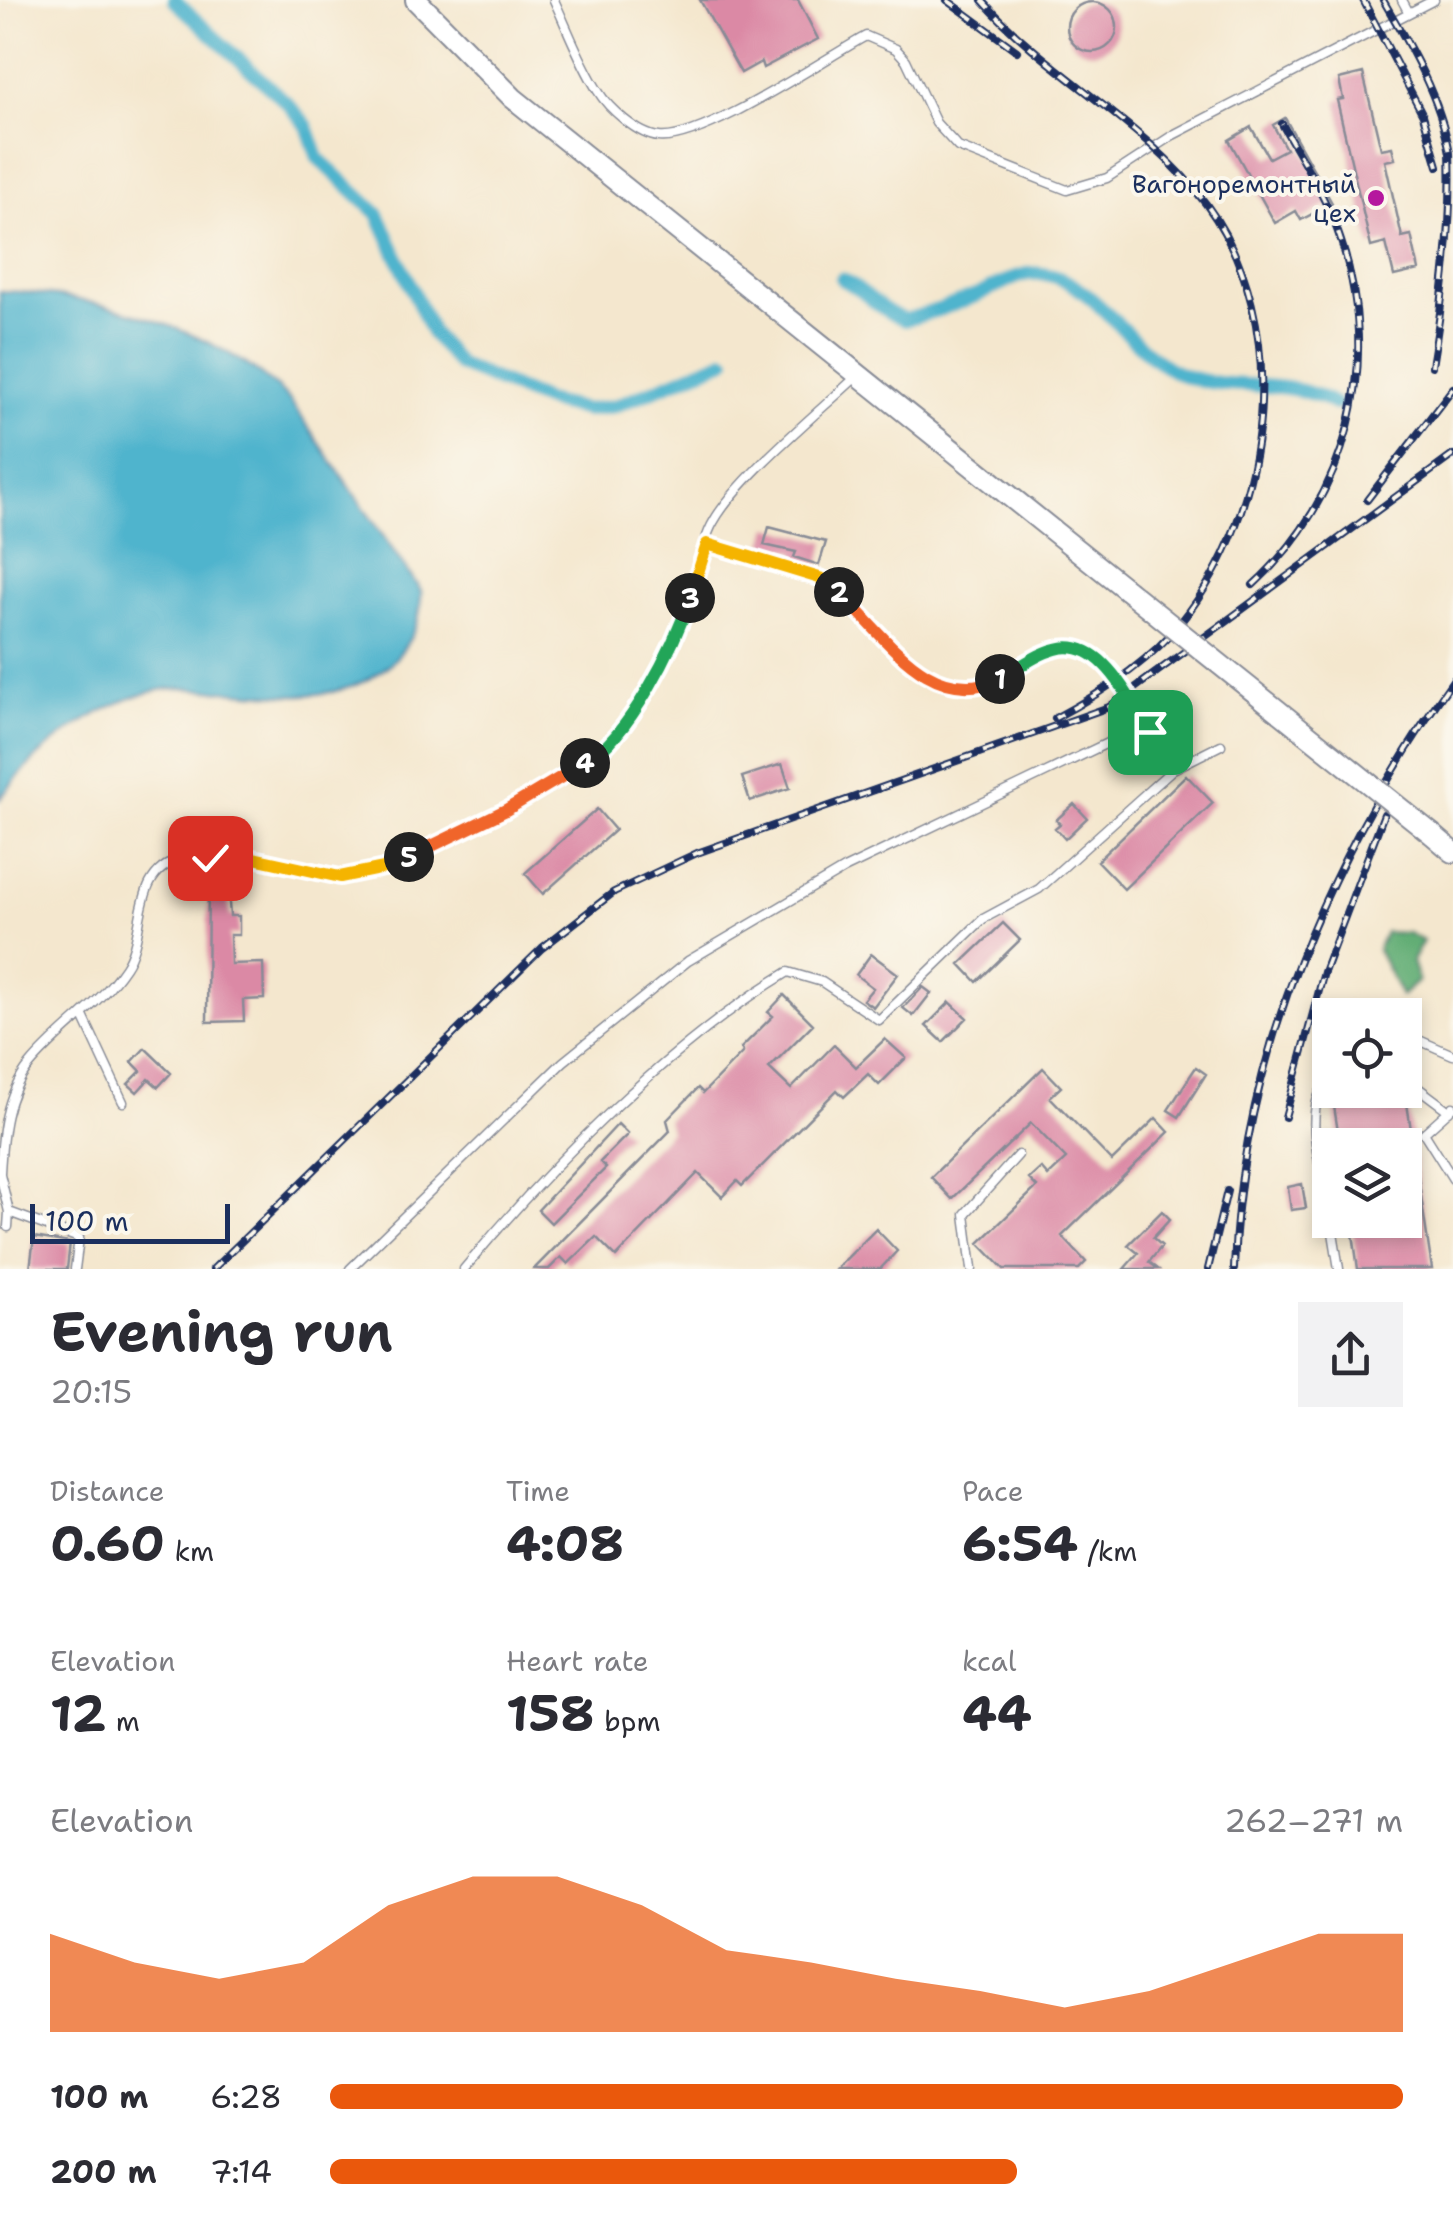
<!DOCTYPE html>
<meta charset="utf-8">
<style>
:root{--surface:#fff;--page:#f2f2f3;--text:#2b2b33;--muted:#7c7c81;--accent:#ea580c}
body{margin:0;font-family:"Shantell Sans",sans-serif;background:var(--page);color:var(--text);height:100vh;display:flex;flex-direction:column;font-size:38px;white-space:nowrap}
*{box-sizing:border-box;margin:0}
p{font-size:32px;color:var(--muted)}
.icon{flex:none;width:55px;height:55px;fill:none;stroke:currentColor;stroke-width:2;stroke-linecap:round;stroke-linejoin:round}
.map{position:relative;height:1269px;overflow:hidden}
.sheet{display:flex;flex-direction:column;background:var(--surface);flex:1}
.sheet>*{flex:none}
.buttons{position:absolute;left:1312px;top:998px;display:grid;gap:20px}
.buttons a{display:grid;place-items:center;width:110px;height:110px;border-radius:0px;background:var(--surface);box-shadow:0 5px 15px #0003;font-size:50px}
.scale{position:absolute;left:30px;bottom:25px;width:200px;box-sizing:border-box;padding-left:10px;border:5px solid #1b2f5e;border-top:0;font-size:28px;line-height:35px;white-space:nowrap;color:#1b2f5e;-webkit-text-stroke:8px #fbf7ec;paint-order:stroke}
.pin{position:absolute;display:grid;place-items:center;width:85px;height:85px;color:#fff;margin:-42px;border-radius:20px;box-shadow:0 5px 15px #0006}
.km{position:absolute;width:50px;height:50px;margin:-25px;border-radius:50%;background:#222;color:#fff;font-size:28px;line-height:50px;text-align:center}
.round{display:grid;place-items:center;flex:none;width:105px;height:105px;border-radius:0px;background:var(--page)}
.overview{display:flex;align-items:center;justify-content:space-between;height:170px;padding:0 50px}
h1{font-size:55px;font-weight:700;line-height:75px}
.figures{display:grid;grid-template-columns:repeat(3,1fr);gap:15px;height:170px;padding:10px 50px}
.figures div{display:grid;align-content:center}
.figures b{font-size:50px;font-weight:700}
.figures small{font-size:28px;font-weight:400}
.figures p{font-size:28px}
.chart{height:280px;padding:20px 50px}
.chart p{display:flex;justify-content:space-between}
.chart svg{width:100%;height:180px;margin-top:10px;fill:var(--accent);opacity:.7}
ul{padding:0 50px;list-style:none;font-size:32px}
li{display:grid;grid-template-columns:160px 120px 1fr;align-items:center;height:75px}
li i{height:25px;border-radius:12px;background:var(--accent)}
.map>svg:first-child{display:block}
</style>
<div class="map">
<svg width="1453" height="1269" viewBox="0 0 1453 1269">
<rect width="100%" height="100%" fill="#fbf7ec"/>
<filter id="ink" filterUnits="userSpaceOnUse"><feTurbulence type="fractalNoise" baseFrequency=".01" numOctaves="2"/><feDisplacementMap in="SourceGraphic" scale="20" xChannelSelector="R" yChannelSelector="G"/><feConvolveMatrix kernelMatrix="1 2 1 2 8 2 1 2 1" color-interpolation-filters="sRGB"/></filter>
<filter id="wash" filterUnits="userSpaceOnUse"><feTurbulence type="fractalNoise" baseFrequency=".0048" numOctaves="4" result="noise"/><feDisplacementMap in="SourceGraphic" scale="40" xChannelSelector="R" yChannelSelector="G"/><feGaussianBlur stdDeviation="2.25" result="paint"/><feColorMatrix in="noise" values="0 0 0 0 0 0 0 0 0 0 0 0 0 0 0 0 0 1.4 0 .05"/><feComposite in="paint" operator="in"/></filter>
<g filter="url(#wash)">
<rect width="100%" height="100%" fill="#f4e7ce"/>
<path fill="#62ad75" stroke="#3e6e6a" stroke-width="2.5" d="M1385,932L1408,933L1423,941L1412,961L1418,981L1401,996L1377,950Z"/>
<path fill="#4fb4cd" stroke="#357296" stroke-width="2.5" d="M0,291C93,293 223,331 289,399L421,591C422,618 413,640 394,660C344,710 271,693 206,690C191,689 174,686 160,690C97,703 37,748 0,799Z"/>
<g fill="none" stroke-linecap="round" stroke-linejoin="round">
<path stroke="#4fb4cd" stroke-width="14" d="M174,0L287,103L307,126L318,158L378,214L432,333L459,365L546,401L586,410L615,406L725,360
M842,279C866,291 881,312 905,320C930,313 954,305 978,295C994,288 1011,277 1028,274C1090,265 1128,357 1185,376C1235,393 1287,376 1335,404"/>
</g>
<g id="blocks">
<path fill="#db89a5" d="M700,0H798L818,39L763,68L761,62L741,73Z
M1067 27a25 25 0 1 1 50 0a25 25 0 1 1-50 0Z
M1363,73L1381,149L1392,147L1395,159L1385,161L1402,237L1411,235L1419,270L1394,276L1386,243L1371,247L1337,100L1343,99L1339,79Z
M1285,118L1332,203L1301,220L1296,211L1275,223L1229,140L1251,127L1269,158L1286,149L1273,125Z
M769,527L826,542L819,565L794,557L796,552L764,545Z
M782,764L790,788L750,801L742,777Z
M1186,775L1213,803L1124,889L1097,861Z
M1074,804L1087,818L1065,839L1055,828L1060,824L1056,820Z
M597,809L615,830L543,894L525,873Z
M208,876H227L230,916H239V935H230L231,964L263,963L264,999L243,1000L244,1021L207,1022Z
M1003,923L1020,940L977,982L960,964Z
M871,954L898,974L873,1007L863,1000L873,988L856,975Z
M923,987L931,993L913,1016L903,1008Z
M784,995L813,1024L769,1068L791,1089L834,1045L856,1067L885,1039L906,1058L879,1085L868,1074L844,1097L837,1090L742,1186L737,1181L722,1197L698,1173L616,1257L596,1237L568,1264L561,1257L549,1269H534L670,1131L667,1120L698,1088L703,1093L743,1052L741,1048L773,1016L768,1012Z
M950,1002L967,1018L943,1042L926,1026Z
M145,1048L171,1073L158,1087L149,1079L137,1092L128,1084L141,1071L132,1062Z
M1196,1067L1206,1074L1179,1117L1168,1110Z
M1043,1068L1061,1087L1050,1097L1112,1161L1156,1118L1169,1132L1062,1236L1086,1262L1079,1269H1004L979,1243L1037,1187L1029,1179L1041,1168L1048,1176L1066,1159L1031,1123L952,1199L931,1177Z
M1351,1090H1405L1432,1269H1358L1351,1220H1405V1145H1340L1332,1093Z
M618,1124L628,1134L600,1162L606,1168L551,1223L538,1210Z
M1302,1184L1306,1208L1291,1210L1288,1187Z
M1162,1211L1170,1219L1153,1238L1162,1246L1149,1262L1158,1269H1124L1138,1253L1128,1245Z
M876,1229L897,1251L880,1269H836Z
M34,1237L70,1243L67,1269H30Z"/>
</g>
</g>
<g filter="url(#ink)">
<use href="#blocks" fill-opacity="0" stroke="#888b96" stroke-width="2.5"/>
<g fill="none" stroke-linecap="round" stroke-linejoin="round">
<g stroke="#888b96" stroke-width="11">
<path id="lane" d="M554,0C568,30 580,63 598,91C608,108 638,135 659,137C702,142 824,59 866,36L896,49L906,60L936,123L958,147L1067,190L1107,178L1173,135L1434,0
M1402,0L1409,13
M707,544C734,552 811,569 831,584C867,613 895,663 937,682C998,710 1046,617 1101,661C1132,686 1151,736 1173,769
M83,1016L123,1102
M1405,1034L1453,1055
M1405,1078L1449,1111
M1330,1079C1298,1108 1324,1176 1330,1215
M1453,1107L1424,1133L1453,1179
M0,1173C2,1136 5,1095 30,1065C59,1030 99,1006 125,967C148,933 130,873 181,859C211,851 256,855 286,863C303,868 319,876 337,877C383,878 562,788 596,756C640,714 673,650 692,594C699,571 702,541 714,521C739,477 818,413 857,376
M0,1174L9,1212L79,1238L75,1269
M1331,1220L1339,1269
M8,1227L9,1212
M350,1269L563,1062L688,961L844,869L1145,725
M464,1269C551,1164 671,1043 788,972L822,982L879,1020L983,919L1039,889L1173,769L1221,745
M972,1269L965,1214L1018,1155"/>
</g>
<g stroke="#888b96" stroke-width="24">
<path id="secondary" d="M416,0L513,98L1127,590
M1432,834L1453,852"/>
</g>
<use href="#lane" stroke="#fff" stroke-width="8"/>
<use href="#secondary" stroke="#fff" stroke-width="20"/>
<g stroke="#1b2f5e" stroke-width="8">
<path id="rail" d="M947,0L1017,51
M982,0C1049,76 1145,122 1206,204C1293,323 1272,510 1181,622C1149,663 1100,694 1055,718
M1363,0L1423,115L1438,166
M1383,0C1411,48 1440,98 1450,153C1453,222 1443,299 1432,366
M1367,500L1453,388
M1253,585C1348,498 1382,365 1341,241C1328,200 1303,162 1282,124
M1285,1117L1324,972L1384,814
M213,1269L542,948L614,892L697,853L1109,707L1453,455
M1208,1269L1227,1191
M1234,1269C1240,1057 1332,851 1453,680"/>
</g>
<use href="#rail" stroke="#fbf7ec" stroke-width="4" stroke-dasharray="11" stroke-linecap="butt"/>
<g stroke="#888b96" stroke-width="24" stroke-linecap="butt">
<path id="secondary-bridge" d="M1127,590L1432,834"/>
</g>
<use href="#secondary-bridge" stroke="#fff" stroke-width="20"/>
</g>
</g>
<g fill="none" stroke-linecap="round" stroke-linejoin="round" filter="url(#ink)">
<g stroke="#fff" stroke-width="20">
<path id="split-1" d="M1000,679C1017,669 1036,654 1056,649C1103,636 1129,701 1150,732"/>
</g>
<g stroke="#fff" stroke-width="20">
<path id="split-2" d="M839,592C885,634 928,710 1000,679"/>
</g>
<g stroke="#fff" stroke-width="20">
<path id="split-3" d="M690,598L707,544L826,580L839,592"/>
</g>
<g stroke="#fff" stroke-width="20">
<path id="split-4" d="M585,763C630,736 674,647 690,598"/>
</g>
<g stroke="#fff" stroke-width="20">
<path id="split-5" d="M409,857L506,810L585,763"/>
</g>
<g stroke="#fff" stroke-width="20">
<path id="split-6" d="M210,858L249,857L340,877L384,868L409,857"/>
</g>
<use href="#split-1" stroke="#22a559" stroke-width="12"/>
<use href="#split-2" stroke="#f0652b" stroke-width="12"/>
<use href="#split-3" stroke="#f5b400" stroke-width="12"/>
<use href="#split-4" stroke="#22a559" stroke-width="12"/>
<use href="#split-5" stroke="#f0652b" stroke-width="12"/>
<use href="#split-6" stroke="#f5b400" stroke-width="12"/>
</g>
<circle fill="#b5179e" stroke="#fbf7ec" stroke-width="4" cx="1376" cy="198" r="10"/>
<g text-anchor="middle" dominant-baseline="central" stroke-width="8" stroke-linejoin="round" paint-order="stroke">
<g font-size="25" fill="#1b2f5e" stroke="#fbf7ec" text-anchor="end">
<text x="1356" y="184">Вагоноремонтный<tspan x="1356" dy="29">цех</tspan></text>
</g>
</g>
</svg>
<div class="buttons">
<a><svg class="icon" aria-label="locate" viewBox="0 0 24 24"><circle cx="12" cy="12" r="6"/><path d="M12 2v4M12 18v4M2 12h4M18 12h4"/></svg></a>
<a><svg class="icon" aria-label="layers" viewBox="0 0 24 24"><path d="M12 4l9 5-9 5-9-5zM3 14l9 5 9-5"/></svg></a>
</div>
<div class="scale">100 m</div>
<div class="pin" style="left:1150px;top:732px;background:#1e9e55"><svg class="icon" aria-label="arrive" viewBox="0 0 24 24"><path d="M6 21V4h12l-3 4 3 4H6"/></svg></div>
<div class="pin" style="left:210px;top:858px;background:#d93025"><svg class="icon" aria-label="check" viewBox="0 0 24 24"><path d="M5 12l5 5 9-10"/></svg></div>
<b class="km" style="left:1000px;top:679px">1</b>
<b class="km" style="left:839px;top:592px">2</b>
<b class="km" style="left:690px;top:598px">3</b>
<b class="km" style="left:585px;top:763px">4</b>
<b class="km" style="left:409px;top:857px">5</b>
</div>
<section class="sheet">
<div class="overview"><div><h1>Evening run</h1><p>20:15</p></div><a class="round"><svg class="icon" aria-label="share" viewBox="0 0 24 24"><path d="M12 15V3M7 8l5-5 5 5M5 13v7h14v-7"/></svg></a></div>
<div class="figures">
<div><p>Distance</p><b>0.60<small> km</small></b></div>
<div><p>Time</p><b>4:08</b></div>
<div><p>Pace</p><b>6:54<small> /km</small></b></div>
</div>
<div class="figures">
<div><p>Elevation</p><b>12<small> m</small></b></div>
<div><p>Heart rate</p><b>158<small> bpm</small></b></div>
<div><p>kcal</p><b>44</b></div>
</div>
<div class="chart"><p><span>Elevation</span>262–271 m</p>
<svg viewBox="0 0 160 44" preserveAspectRatio="none"><path d="M0 44V20L10 27L20 31L30 27L40 13L50 6L60 6L70 13L80 24L90 27L100 31L110 34L120 38L130 34L140 27L150 20L160 20V44z"/></svg>
</div>
<ul>
<li><b>100 m</b>6:28<i style="width:100%"></i></li>
<li><b>200 m</b>7:14<i style="width:64%"></i></li>
</ul>
</section>
